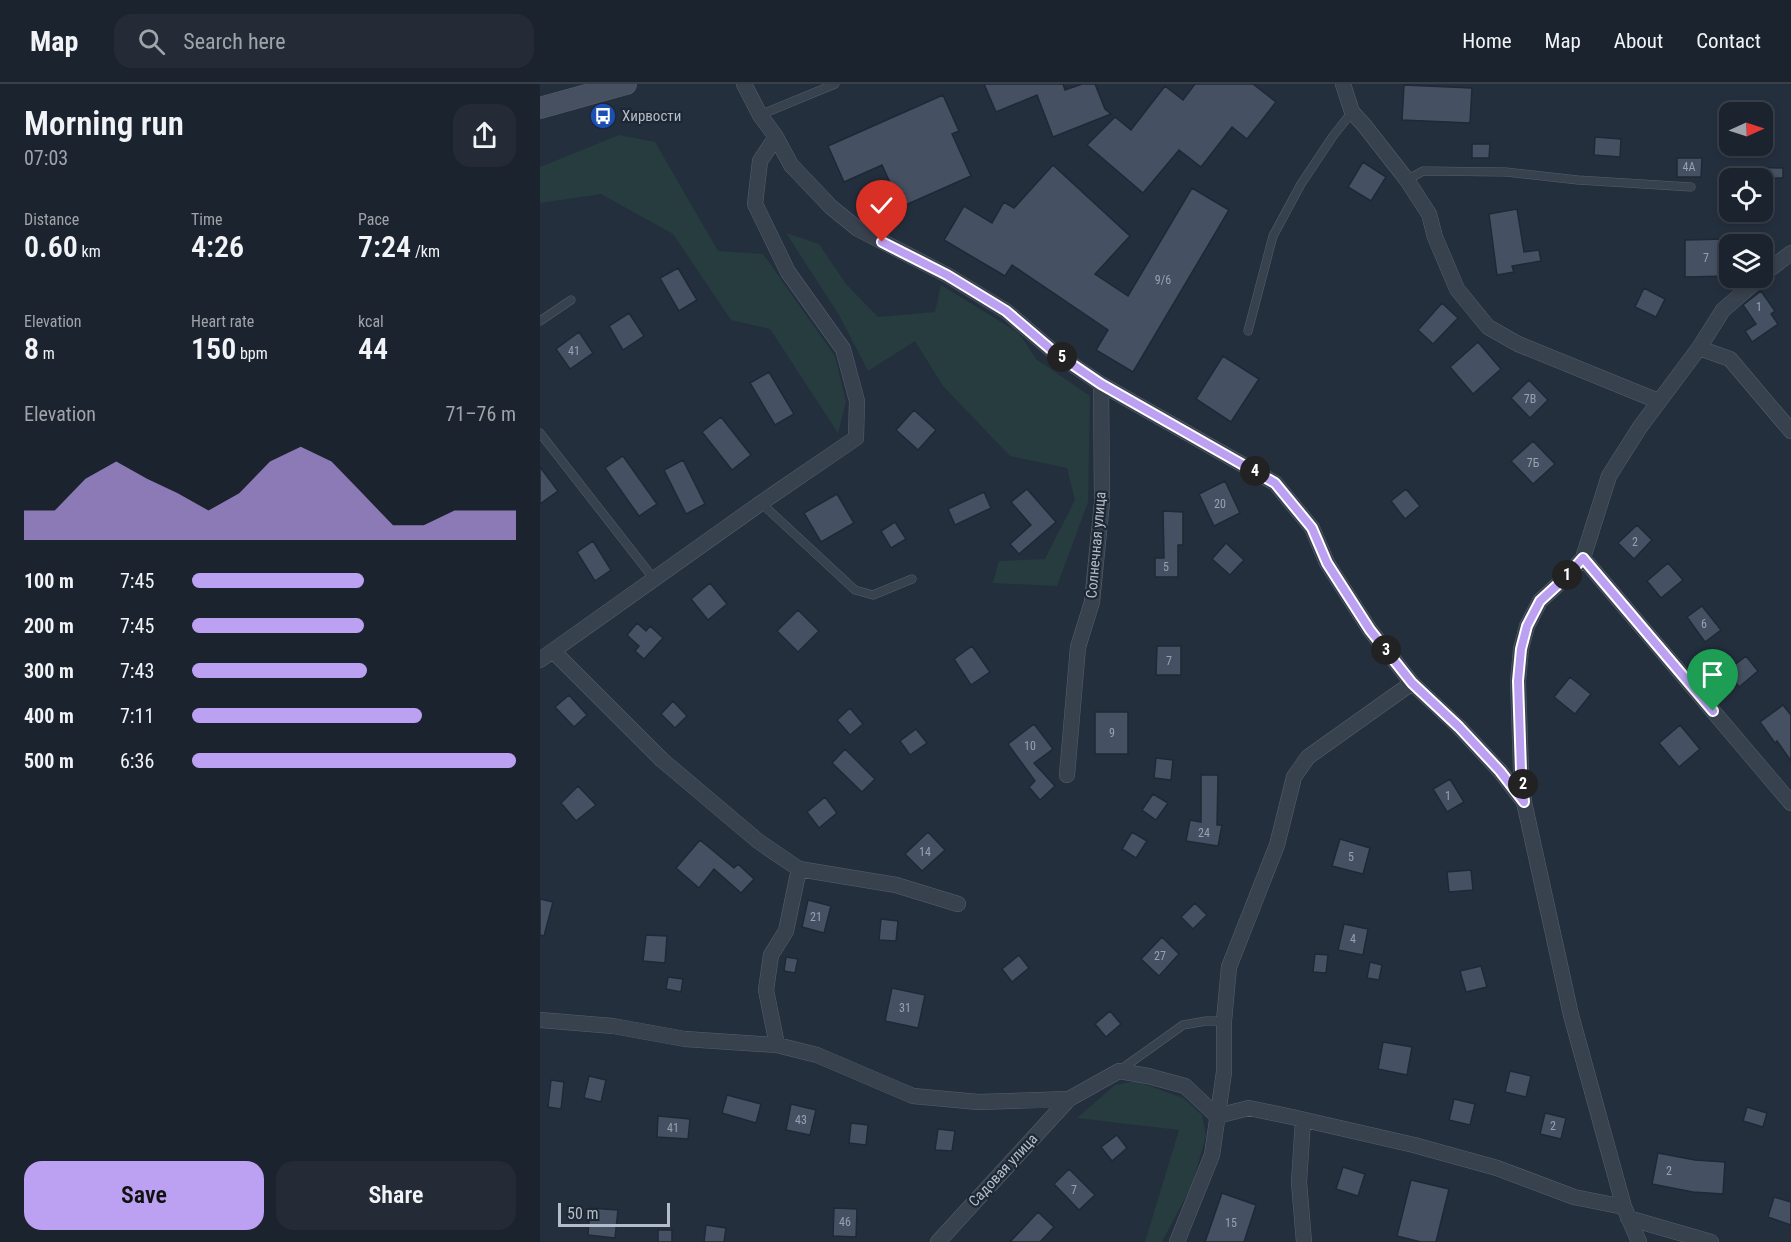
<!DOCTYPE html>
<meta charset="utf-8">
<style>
:root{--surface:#1b232e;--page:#242b36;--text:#f1f3f6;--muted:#a0a4aa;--line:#39404a;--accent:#bca0f2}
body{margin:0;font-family:"Roboto Condensed",sans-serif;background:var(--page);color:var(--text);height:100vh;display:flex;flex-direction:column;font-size:22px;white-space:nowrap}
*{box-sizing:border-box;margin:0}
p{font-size:20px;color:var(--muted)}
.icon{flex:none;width:33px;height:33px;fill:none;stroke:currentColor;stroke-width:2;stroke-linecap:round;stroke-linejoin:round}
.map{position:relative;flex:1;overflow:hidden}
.panel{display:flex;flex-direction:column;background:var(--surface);width:540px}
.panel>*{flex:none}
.needle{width:39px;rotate:87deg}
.buttons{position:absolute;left:1179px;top:18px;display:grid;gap:12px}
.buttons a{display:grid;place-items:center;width:54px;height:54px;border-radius:12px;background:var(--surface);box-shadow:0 3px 9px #0003,0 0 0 2px var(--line);font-size:30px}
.scale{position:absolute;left:18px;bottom:15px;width:112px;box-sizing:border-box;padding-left:6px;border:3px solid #b4bcc9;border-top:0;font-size:16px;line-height:21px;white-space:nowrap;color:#b4bcc9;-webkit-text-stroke:4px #1d2633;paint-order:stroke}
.pin{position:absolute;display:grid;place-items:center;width:51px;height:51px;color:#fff;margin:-62px -26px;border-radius:50% 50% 50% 0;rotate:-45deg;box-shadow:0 0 6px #0007}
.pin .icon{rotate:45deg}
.km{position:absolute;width:30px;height:30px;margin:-15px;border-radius:50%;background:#222;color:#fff;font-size:16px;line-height:30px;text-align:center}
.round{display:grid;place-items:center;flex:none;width:63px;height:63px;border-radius:18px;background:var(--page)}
.summary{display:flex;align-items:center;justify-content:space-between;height:102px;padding:0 24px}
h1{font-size:33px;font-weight:600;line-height:45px}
.stats{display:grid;grid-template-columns:repeat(3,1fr);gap:9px;height:102px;padding:6px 24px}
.stats div{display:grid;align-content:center}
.stats b{font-size:30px;font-weight:600}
.stats small{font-size:16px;font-weight:400}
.stats p{font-size:16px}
.chart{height:168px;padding:12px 24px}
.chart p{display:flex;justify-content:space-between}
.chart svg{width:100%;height:108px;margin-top:6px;fill:var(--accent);opacity:.7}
.cta{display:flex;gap:12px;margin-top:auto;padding:12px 24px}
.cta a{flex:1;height:69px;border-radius:18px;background:var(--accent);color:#111;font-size:24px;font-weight:600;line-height:69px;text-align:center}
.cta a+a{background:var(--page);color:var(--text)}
ul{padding:0 24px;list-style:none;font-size:20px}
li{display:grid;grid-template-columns:96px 72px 1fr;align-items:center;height:45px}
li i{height:15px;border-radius:8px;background:var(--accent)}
header{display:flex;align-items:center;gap:36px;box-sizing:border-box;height:84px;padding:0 30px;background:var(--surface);border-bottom:2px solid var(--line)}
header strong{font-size:28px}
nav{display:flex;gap:33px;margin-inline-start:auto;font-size:21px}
.search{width:420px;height:54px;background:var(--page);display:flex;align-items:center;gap:15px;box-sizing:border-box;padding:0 21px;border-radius:18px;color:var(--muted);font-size:22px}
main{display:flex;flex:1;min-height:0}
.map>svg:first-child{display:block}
</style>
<header>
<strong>Map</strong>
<div class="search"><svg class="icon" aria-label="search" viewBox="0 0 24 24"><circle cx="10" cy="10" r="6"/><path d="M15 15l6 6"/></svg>Search here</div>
<nav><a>Home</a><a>Map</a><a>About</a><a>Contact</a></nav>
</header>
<main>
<section class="panel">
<div class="summary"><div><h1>Morning run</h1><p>07:03</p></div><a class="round"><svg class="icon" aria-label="share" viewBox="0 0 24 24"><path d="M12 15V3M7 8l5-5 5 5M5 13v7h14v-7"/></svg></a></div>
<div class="stats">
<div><p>Distance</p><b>0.60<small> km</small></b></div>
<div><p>Time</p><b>4:26</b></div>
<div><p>Pace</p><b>7:24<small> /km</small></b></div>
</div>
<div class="stats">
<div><p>Elevation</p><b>8<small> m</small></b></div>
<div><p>Heart rate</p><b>150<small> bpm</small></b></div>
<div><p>kcal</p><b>44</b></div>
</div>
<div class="chart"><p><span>Elevation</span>71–76 m</p>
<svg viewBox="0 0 160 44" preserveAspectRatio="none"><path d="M0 44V32L10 32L20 19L30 12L40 19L50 25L60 32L70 25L80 12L90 6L100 12L110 25L120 38L130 38L140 32L150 32L160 32V44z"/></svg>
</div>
<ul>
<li><b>100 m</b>7:45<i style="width:53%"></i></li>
<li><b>200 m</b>7:45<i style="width:53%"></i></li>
<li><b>300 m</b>7:43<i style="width:54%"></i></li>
<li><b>400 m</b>7:11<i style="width:71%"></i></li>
<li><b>500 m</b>6:36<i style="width:100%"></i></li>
</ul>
<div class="cta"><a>Save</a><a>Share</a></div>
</section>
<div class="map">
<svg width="1251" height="1158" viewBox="0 0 1251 1158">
<rect width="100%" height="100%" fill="#242f3e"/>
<path fill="#263c3f" d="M79,51L115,58L178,167L223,170L295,272L306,318L298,349L230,245L191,236L133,150L61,110L0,119V83Z
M246,149L279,160L306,200L338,233L395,228L401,201L479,249L496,275L550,312L548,418L517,502L453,499L459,477L505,475L535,416L527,384L470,372L403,302L375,257L328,287L299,231Z
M596,997L643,1014L662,1031L666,1052L652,1101L622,1158H605L639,1046L537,1034L575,1001Z"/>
<path fill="#455162" stroke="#1f2835" stroke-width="1.5" d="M444,0H523L525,6L542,0H555L565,25L571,30L513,53L497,11L456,28Z
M655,0H713L736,18L707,55L692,43L661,83L639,66L603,109L547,61L575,33L591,46L625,2L643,16Z
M864,1L932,4L930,39L862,36Z
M403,11L419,47L412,50L431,92L361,123L342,81L304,98L288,62Z
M1055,53L1081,55L1080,73L1054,71Z
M932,60H950L949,74H932Z
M1137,74H1162L1161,93H1137Z
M823,78L846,93L831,117L808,103Z
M513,81L590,152L555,190L588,212L652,104L689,126L593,288L556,266L568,246L472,181L465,192L404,156L424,122L452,139L464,118L474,124Z
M1204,83L1243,84V94H1204Z
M977,125L984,168L999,166L1001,177L972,182L974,188L957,191L949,130Z
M1188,155V192L1145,193V156Z
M138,184L157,216L139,227L120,194Z
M1104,204L1125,215L1116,233L1095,223Z
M1221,207L1235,227L1231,230L1238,240L1212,258L1205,247L1216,240L1203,221Z
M902,219L918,234L893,260L878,246Z
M89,229L104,252L83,266L69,242Z
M39,248L53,269L30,285L16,265Z
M938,258L961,285L933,310L910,283Z
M683,272L719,295L691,338L656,315Z
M229,288L254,330L235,341L210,299Z
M989,296L1008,316L990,334L971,314Z
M374,326L396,346L378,366L356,346Z
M181,333L211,371L192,386L162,348Z
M993,357L1015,380L993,400L971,377Z
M83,372L117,420L99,432L65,384Z
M143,376L165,420L146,430L124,386Z
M0,383L18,407L0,420Z
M685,397L700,429L674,442L659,410Z
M487,405L516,438L479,470L470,460L491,441L471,418Z
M866,405L880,422L865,435L851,417Z
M444,408L451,424L415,441L408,425Z
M297,410L314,439L281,458L264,429Z
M623,427L643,428V461H638V493H615V474H624Z
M355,438L366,455L351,464L341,447Z
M1097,441L1112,456L1094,475L1078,459Z
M53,457L71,486L55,497L37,468Z
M686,459L704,476L690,491L672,475Z
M1128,479L1143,496L1121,514L1107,497Z
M170,499L187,520L168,536L151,515Z
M1162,522L1181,546L1165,558L1147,533Z
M258,526L279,547L258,568L237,547Z
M97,539L106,547L110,542L123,554L104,575L95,567L99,562L87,551Z
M432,562L450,588L431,601L414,575Z
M617,562H641V591H616Z
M1206,572L1218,587L1199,603L1187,587Z
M1030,593L1051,610L1035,630L1014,613Z
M29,611L47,631L34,643L15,623Z
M133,617L147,632L135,644L121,630Z
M1243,621L1251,631V677L1237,657L1235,659L1220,638Z
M310,624L323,640L310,651L297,636Z
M555,628H588V670H555Z
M494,640L513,665L494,679L515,702L500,716L489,703L495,697L468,660Z
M1140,641L1160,665L1139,683L1119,659Z
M376,645L387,659L370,671L360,657Z
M305,665L335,695L322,708L292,679Z
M616,674L633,676L631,696L614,694Z
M661,691H678L677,741H682L678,762L646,757L650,736L661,738Z
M910,695L924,718L907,728L893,705Z
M38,702L56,721L36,737L21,719Z
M613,710L628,719L616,736L602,726Z
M285,713L297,729L279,744L267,728Z
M388,748L405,766L382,787L365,770Z
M592,748L607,757L596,774L582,765Z
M800,755L830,764L823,790L792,782Z
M160,756L194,784L198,780L214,795L201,809L174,785L159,804L136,784Z
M931,786L933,806L909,808L907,788Z
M0,815L13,818L4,852L0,851Z
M268,816L291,822L284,849L262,843Z
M655,819L667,831L653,845L641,833Z
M341,835L358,837L356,857L339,856Z
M804,840L828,845L823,871L798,866Z
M106,851L127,852L125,879L103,877Z
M622,853L639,870L619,892L601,875Z
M775,870L788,871L786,889L773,888Z
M479,871L489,884L472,898L462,885Z
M246,873L258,875L255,889L244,887Z
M830,878L842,881L839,896L827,894Z
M941,882L947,903L926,908L920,887Z
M128,893L143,895L141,908L126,905Z
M352,904L385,911L378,944L345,937Z
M570,927L581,940L566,953L555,940Z
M843,958L872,963L867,991L838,985Z
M970,987L991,992L986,1013L965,1008Z
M49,992L66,996L61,1018L44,1014Z
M11,996L24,998L21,1025L8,1023Z
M187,1011L221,1020L216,1039L182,1029Z
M914,1015L935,1020L930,1041L909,1036Z
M251,1020L276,1026L270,1051L246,1046Z
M1207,1023L1227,1029L1223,1043L1203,1037Z
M1005,1029L1026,1034L1021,1055L1000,1050Z
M118,1032L150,1035L148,1055L117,1053Z
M311,1039L328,1041L326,1061L309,1059Z
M398,1045L415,1047L412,1067L395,1066Z
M577,1051L587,1064L572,1077L561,1063Z
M1118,1069L1155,1076L1185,1078L1183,1110L1153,1108L1112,1100Z
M803,1083L825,1090L818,1112L796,1105Z
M529,1085L555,1111L539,1126L514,1100Z
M871,1096L909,1105L896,1158H881L857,1152Z
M682,1109L716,1121L704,1158H665Z
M1234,1113L1251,1118V1141L1228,1133Z
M50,1124L78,1126L75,1154L48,1151Z
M294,1124L317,1125L316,1153L293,1152Z
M498,1128L514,1143L500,1158H470Z
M166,1141L186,1144L184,1158H164Z
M118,1146H132V1158H118Z"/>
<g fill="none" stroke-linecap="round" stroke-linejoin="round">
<g stroke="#565f6c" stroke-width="9">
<path id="service" d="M220,31L295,0
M867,96L883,87L966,88L1038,96L1151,103
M0,237L31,216
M708,247L733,152L761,100L793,52L812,28
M0,349L114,495
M221,419L315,506L333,511L372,495
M580,986L643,941L666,937H684"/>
</g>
<g stroke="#565f6c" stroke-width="16">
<path id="minor" d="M204,0L220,31L236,53L251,81L291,123L318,145L407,191L466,227L514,268L561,300L735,399L772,444L787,479L830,546L872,599L919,643L960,687L984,718
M803,0L812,28L824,41L867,96L889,130L895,153L917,205L948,243L978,260L1118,317
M1222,191L1251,169
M1159,264L1190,275L1251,347
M1043,474L1251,719
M13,567L122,676L218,757L259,785L356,801L418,820
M0,576L221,419L316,354L317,317L303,265L248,188L215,120L220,77L236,53
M527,691L538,563L552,518L562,418L561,300
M0,936L73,942L145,955L237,961L277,971L373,1012L438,1018L529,1015L579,987L608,992L645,1002L677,1032
M237,961L226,906L231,871L246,847L259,785
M677,1032L709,1024L752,1033L874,1061L957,1084L1034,1113L1084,1123
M763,1036L759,1098L764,1158
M1088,1134L1171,1158
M398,1158L529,1015
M637,1158L672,1071L684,988V937L689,883L737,761L754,693L768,673L872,599
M1099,1158L1084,1123L1031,931L984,718L981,687L978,597L981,565L987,542L1000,517L1025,494L1043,474L1069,392L1100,343L1159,264L1183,226L1220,194"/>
</g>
<g stroke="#565f6c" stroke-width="22">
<path id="secondary" d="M0,24L86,0"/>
</g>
<use href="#service" stroke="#38414e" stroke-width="8"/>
<use href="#minor" stroke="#38414e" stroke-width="15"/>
<use href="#secondary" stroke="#465061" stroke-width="21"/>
</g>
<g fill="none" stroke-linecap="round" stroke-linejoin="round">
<g stroke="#fff" stroke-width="12">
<path id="route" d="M342,158L407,191L466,227L514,268L561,300L735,399L772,444L787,479L830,546L872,599L919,643L960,687L984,718L981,687L978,597L981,565L987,542L1000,517L1025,494L1043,474L1173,627"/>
</g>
<use href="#route" stroke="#bca0f2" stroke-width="8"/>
</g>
<defs>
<g id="bus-disc" transform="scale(1.35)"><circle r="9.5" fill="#1a4fb4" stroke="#1d2633"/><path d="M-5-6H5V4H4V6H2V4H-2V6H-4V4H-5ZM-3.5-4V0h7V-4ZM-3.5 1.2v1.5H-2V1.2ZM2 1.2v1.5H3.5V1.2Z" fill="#fff"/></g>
</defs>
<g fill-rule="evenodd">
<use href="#bus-disc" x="63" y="32"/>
</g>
<g text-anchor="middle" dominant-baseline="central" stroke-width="4.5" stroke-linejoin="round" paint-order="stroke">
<g font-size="12" fill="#98a1af">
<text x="1149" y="83">4А</text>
<text x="1166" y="174">7</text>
<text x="623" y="196">9/6</text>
<text x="1219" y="223">1</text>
<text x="34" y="267">41</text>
<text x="990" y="315">7В</text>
<text x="993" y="379">7Б</text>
<text x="680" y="420">20</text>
<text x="1095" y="458">2</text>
<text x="626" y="483">5</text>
<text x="1164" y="540">6</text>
<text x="629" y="577">7</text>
<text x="572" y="649">9</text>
<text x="490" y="662">10</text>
<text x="908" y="712">1</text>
<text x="664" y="749">24</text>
<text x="385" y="768">14</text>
<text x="811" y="773">5</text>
<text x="276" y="833">21</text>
<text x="813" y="855">4</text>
<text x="620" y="872">27</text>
<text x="365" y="924">31</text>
<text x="261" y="1036">43</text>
<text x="1013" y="1042">2</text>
<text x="133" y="1044">41</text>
<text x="1129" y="1087">2</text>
<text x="534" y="1106">7</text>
<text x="305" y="1138">46</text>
<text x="691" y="1139">15</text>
</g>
<g font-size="15" fill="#b4bcc9" stroke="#1d2633" text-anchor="start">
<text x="82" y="32">Хирвости</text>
</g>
<g font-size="15" fill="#b4bcc9" stroke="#1d2633">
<text transform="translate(556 461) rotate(-85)">Солнечная улица</text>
<text transform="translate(463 1086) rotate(-47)">Садовая улица</text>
</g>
</g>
</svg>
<div class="buttons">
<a><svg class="needle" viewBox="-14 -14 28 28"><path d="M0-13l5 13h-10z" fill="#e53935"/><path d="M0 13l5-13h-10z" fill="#a0a4aa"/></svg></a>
<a><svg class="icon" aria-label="locate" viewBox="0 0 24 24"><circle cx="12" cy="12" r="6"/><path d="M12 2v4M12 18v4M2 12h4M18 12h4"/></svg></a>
<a><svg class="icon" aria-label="layers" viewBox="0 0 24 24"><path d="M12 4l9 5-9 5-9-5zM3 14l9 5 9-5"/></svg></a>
</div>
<div class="scale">50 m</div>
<div class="pin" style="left:1173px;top:627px;background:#1e9e55"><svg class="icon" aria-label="arrive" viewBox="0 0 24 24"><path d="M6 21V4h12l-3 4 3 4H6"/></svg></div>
<div class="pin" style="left:342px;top:158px;background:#d93025"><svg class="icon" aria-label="check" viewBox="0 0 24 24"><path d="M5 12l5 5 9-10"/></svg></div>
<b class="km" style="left:1027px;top:491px">1</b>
<b class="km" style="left:983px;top:700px">2</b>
<b class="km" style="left:846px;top:566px">3</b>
<b class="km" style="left:715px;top:387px">4</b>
<b class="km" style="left:522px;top:273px">5</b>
</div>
</main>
